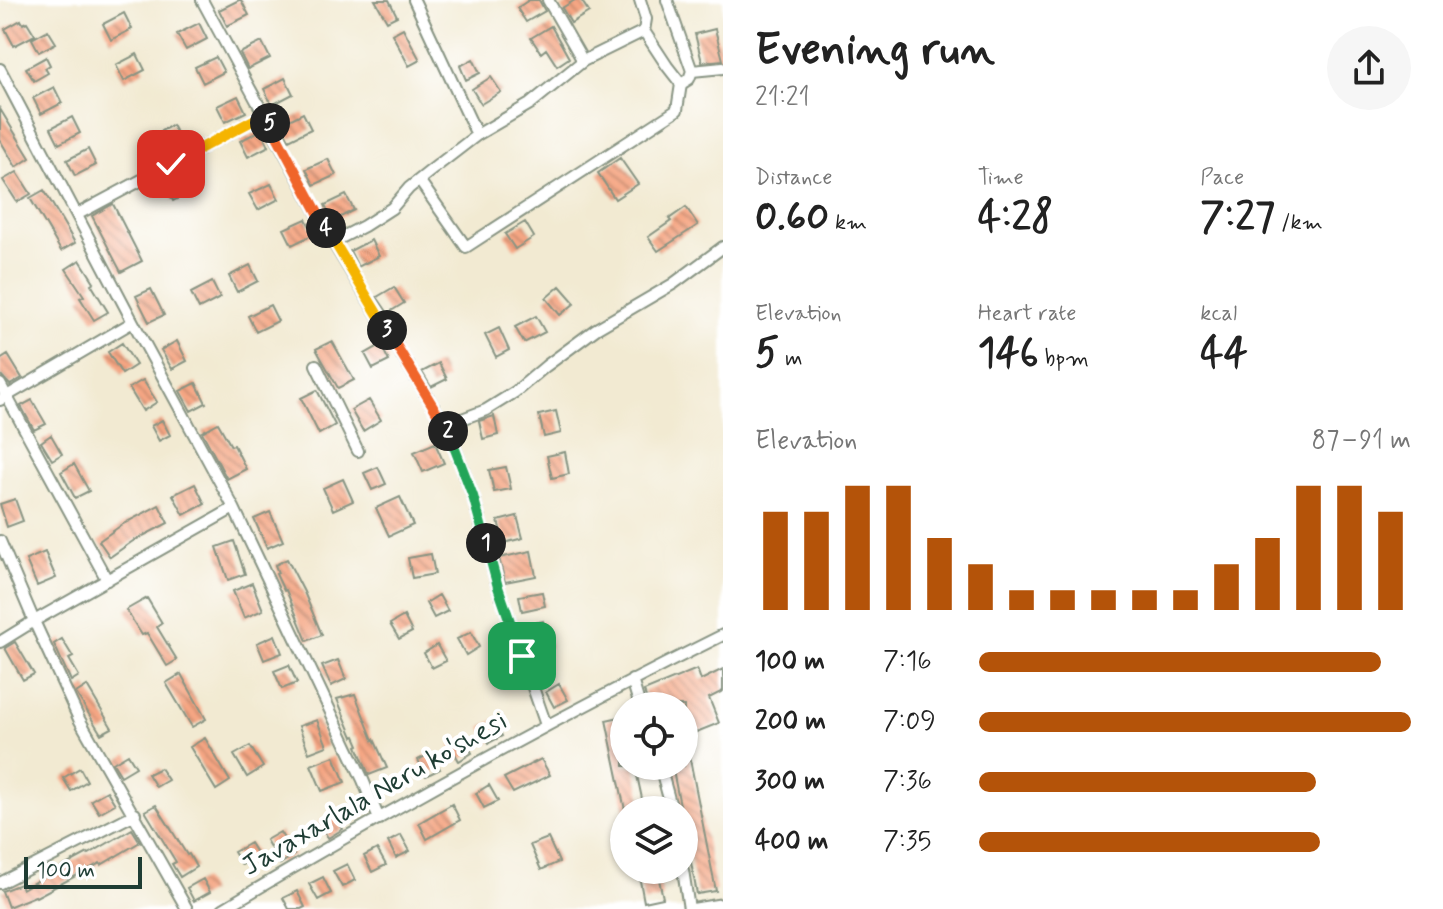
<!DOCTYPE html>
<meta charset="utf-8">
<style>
:root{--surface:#fff;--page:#f6f6f6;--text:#222;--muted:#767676;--accent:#b45309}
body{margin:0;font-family:Mynerve,sans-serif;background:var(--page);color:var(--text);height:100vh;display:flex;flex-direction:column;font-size:30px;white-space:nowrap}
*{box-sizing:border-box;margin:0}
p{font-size:26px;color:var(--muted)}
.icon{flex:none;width:44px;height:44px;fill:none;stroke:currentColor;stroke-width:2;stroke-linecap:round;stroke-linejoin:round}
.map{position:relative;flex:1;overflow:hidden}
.drawer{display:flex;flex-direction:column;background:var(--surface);width:720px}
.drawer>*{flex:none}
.fabs{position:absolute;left:610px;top:692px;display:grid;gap:16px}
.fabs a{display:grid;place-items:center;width:88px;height:88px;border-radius:50%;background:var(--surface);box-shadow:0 2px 6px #0004;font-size:40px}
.scale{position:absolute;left:24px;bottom:20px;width:118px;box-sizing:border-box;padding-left:8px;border:4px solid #1f3d34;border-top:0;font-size:22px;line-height:28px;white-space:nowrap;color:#1f3d34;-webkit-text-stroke:6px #fff;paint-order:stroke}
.pin{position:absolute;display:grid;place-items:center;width:68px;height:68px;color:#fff;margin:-34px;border-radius:16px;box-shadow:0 4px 12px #0006}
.km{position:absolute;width:40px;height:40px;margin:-20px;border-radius:50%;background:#222;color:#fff;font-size:22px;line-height:40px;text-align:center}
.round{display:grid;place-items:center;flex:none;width:84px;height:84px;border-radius:42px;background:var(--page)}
.head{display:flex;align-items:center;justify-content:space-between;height:136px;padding:0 32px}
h1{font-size:44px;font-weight:700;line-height:60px}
.metrics{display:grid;grid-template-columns:repeat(3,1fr);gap:12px;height:136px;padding:8px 32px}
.metrics div{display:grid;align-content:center}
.metrics b{font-size:40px;font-weight:700}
.metrics small{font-size:22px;font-weight:400}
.metrics p{font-size:22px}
.chart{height:224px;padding:16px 32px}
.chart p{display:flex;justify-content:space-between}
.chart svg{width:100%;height:144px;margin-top:8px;stroke:var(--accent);stroke-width:6}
ul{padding:0 32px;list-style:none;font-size:26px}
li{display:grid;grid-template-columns:128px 96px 1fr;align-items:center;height:60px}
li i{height:20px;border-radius:10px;background:var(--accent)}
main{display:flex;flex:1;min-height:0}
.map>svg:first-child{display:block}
</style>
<main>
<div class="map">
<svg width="723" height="909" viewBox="0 0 723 909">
<defs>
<pattern id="building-back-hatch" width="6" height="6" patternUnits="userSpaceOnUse" patternTransform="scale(2)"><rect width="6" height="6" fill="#f5a683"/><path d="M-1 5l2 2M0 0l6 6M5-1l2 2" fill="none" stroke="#c6886c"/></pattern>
</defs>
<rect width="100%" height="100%" fill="#fff"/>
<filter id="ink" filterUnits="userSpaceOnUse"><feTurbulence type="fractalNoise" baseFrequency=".0125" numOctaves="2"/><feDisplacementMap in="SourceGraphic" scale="16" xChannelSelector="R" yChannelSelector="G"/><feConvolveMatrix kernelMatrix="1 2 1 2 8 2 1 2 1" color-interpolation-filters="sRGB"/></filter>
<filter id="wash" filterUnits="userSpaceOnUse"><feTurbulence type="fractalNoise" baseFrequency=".006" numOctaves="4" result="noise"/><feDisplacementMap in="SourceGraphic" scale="32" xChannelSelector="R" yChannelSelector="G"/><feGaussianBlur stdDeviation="1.8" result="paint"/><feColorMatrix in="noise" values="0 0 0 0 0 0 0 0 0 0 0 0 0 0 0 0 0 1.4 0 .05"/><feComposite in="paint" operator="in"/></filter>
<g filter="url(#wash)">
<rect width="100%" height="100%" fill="#f2ead2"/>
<g id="blocks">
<path fill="url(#building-back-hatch)" d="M239,0H241L249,15L227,26L219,10Z
M375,0H389L397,16L387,21Z
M529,0H539L545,11L526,22L517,8Z
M575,0H581L589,12L571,23L562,8Z
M124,13L132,29L111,40L103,24Z
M21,20L23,24L27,22L35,35L14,46L5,29Z
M199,23L207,39L186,50L177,34Z
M551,26L569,58L557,66L546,49L541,53L531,38Z
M403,28L420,60L409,66L392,34Z
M715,29L723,60L702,62L695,34Z
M48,30L56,43L39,52L32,39Z
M262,42L270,58L248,69L240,53Z
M137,54L145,70L124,81L116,65Z
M46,57L50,65L45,68L48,73L34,81L26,68Z
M216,57L224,72L203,83L195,67Z
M473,59L480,73L466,80L460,66Z
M491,77L501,92L481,104L472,89Z
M285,78L293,94L272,105L264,89Z
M54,87L62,103L41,114L33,98Z
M238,96L246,112L225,122L217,106Z
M0,109L30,158L16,167L0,140Z
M303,113L311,129L289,140L281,124Z
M72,117L80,133L59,144L51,128Z
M172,125L184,148L173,154L161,131Z
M261,130L269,146L248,157L240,141Z
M88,149L96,165L75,176L67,160Z
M620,158L638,184L615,199L598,173Z
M328,159L336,175L314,185L306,169Z
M17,172L31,194L17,202L3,180Z
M187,175L195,190L173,201L165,185Z
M271,184L279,199L258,210L249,194Z
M44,190L75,243L61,251L30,198Z
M346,195L354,210L333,221L325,205Z
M113,204L142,261L121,272L92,216Z
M686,207L698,225L658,251L648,237L671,221L669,219Z
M306,219L314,234L292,245L284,229Z
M525,222L534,237L515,249L505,234Z
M371,240L379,256L358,267L350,251Z
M80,260L94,282L91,284L108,312L94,320L80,298L84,296L66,269Z
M250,265L258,281L237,292L229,276Z
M212,282L220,298L199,309L191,293Z
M560,286L575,303L560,315L546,298Z
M394,287L404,303L388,313L377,297Z
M151,289L164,315L149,322L136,296Z
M270,305L278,321L256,332L248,316Z
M536,316L545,332L524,343L515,327Z
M499,328L509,350L496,357L485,335Z
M177,341L187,361L172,369L161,350Z
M332,341L354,380L338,388L316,349Z
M122,343L136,365L122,374L108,352Z
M381,345L389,361L373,369L365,354Z
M8,355L22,378L10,385L0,374V360Z
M439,363L447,379L431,387L422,372Z
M143,380L157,402L143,411L129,388Z
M196,383L206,403L191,411L180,391Z
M317,390L335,425L319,434L301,398Z
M32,400L46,424L34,430L21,406Z
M369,400L381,420L363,431L351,410Z
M556,411L561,433L544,437L539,415Z
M494,416L498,435L483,439L479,421Z
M162,420L170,435L159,441L151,426Z
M218,423L231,446L234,445L246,469L227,479L202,432Z
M51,435L62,454L52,460L41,442Z
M435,443L444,463L423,472L414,452Z
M565,452L569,474L552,478L547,456Z
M74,464L89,491L75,498L61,472Z
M378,467L386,484L372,490L364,473Z
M506,467L511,489L494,492L489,470Z
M343,479L353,501L333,510L323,488Z
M195,484L205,504L184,515L173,495Z
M400,497L413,525L389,536L376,508Z
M15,499L23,521L7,527L0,504Z
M159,505L168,523L133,541L110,557L99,541L123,524Z
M270,512L283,541L267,548L254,519Z
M517,516L523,538L504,543L498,521Z
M234,541L245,574L228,580L217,547Z
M531,551L536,576L505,582L499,558Z
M45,552L56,578L37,586L26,560Z
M431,554L435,574L412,578L408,558Z
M287,559L304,592L322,635L307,641L286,590L284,591L276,574L278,573L275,565Z
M252,583L263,610L244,618L233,591Z
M542,592L545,606L522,611L519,596Z
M439,595L448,611L434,618L426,603Z
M147,598L162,623L157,627L177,660L167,666L147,633L142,635L126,610Z
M404,616L412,632L399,639L390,624Z
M543,621L550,647L530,652L522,626Z
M471,632L479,647L466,655L457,639Z
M275,635L282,653L264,660L257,643Z
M62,639L73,657L69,659L79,676L71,681L54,644Z
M15,642L34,674L23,680L5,648Z
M437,645L446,661L432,668L424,653Z
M338,660L346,679L331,686L322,666Z
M289,665L297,683L282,689L274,671Z
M697,669L701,680L723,669V691L709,698L719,723L684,737V706H649L644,691Z
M181,674L206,719L192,727L166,683Z
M559,684L568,700L554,707L546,692Z
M87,686L112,728L101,734L76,693Z
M355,694L373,740L374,739L387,768L369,775L357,746L359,745L355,736L353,737L337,699Z
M624,716V766H635L644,808L636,810H625L606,720Z
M317,720L327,746L309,753L299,726Z
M494,720L502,736L489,743L481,727Z
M205,738L230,781L216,790L190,747Z
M464,738L472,753L459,761L450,745Z
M684,744H687L716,891L697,894L684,826V810H681L672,766H684Z
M250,746L263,767L247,777L234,755Z
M431,753L440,769L426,776L418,760Z
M128,754L136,767L121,776L113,763Z
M334,756L345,782L322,791L311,765Z
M541,759L550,775L513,793L504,778Z
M80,768L87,781L71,791L63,778Z
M160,768L168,780L156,787L148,774Z
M489,785L498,801L484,808L476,793Z
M107,791L115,804L99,813L91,800Z
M452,804L460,820L427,839L419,823Z
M156,805L187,855L189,854L196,867L180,877L172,864L176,862L145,811Z
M333,814L343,829L328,838L319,822Z
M132,829L140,842L101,865L100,863L36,897L35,896L8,907L2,891L20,884L22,889L88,853L89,854Z
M280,832L294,855L280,864L266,840Z
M401,835L410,851L396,858L388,842Z
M548,838L559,862L541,870L530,845Z
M250,843L258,856L242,865L234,852Z
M377,849L386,865L372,872L364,856Z
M347,864L355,880L342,887L333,871Z
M638,870H657L663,898L644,902Z
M323,877L331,893L318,900L309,884Z
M203,879L210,892L194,901L187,888Z
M297,891L305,907L301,909H289L283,898Z"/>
</g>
</g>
<g filter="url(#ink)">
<use href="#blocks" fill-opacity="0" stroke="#889483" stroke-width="2"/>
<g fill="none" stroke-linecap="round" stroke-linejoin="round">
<g stroke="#889483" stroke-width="14">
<path id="minor" d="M202,0L333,242L438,414L446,425L473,496L498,587L546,725
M414,0L477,135
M548,0L583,61
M667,0L692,71L689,79L681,84
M0,69L133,322L234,508L363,780L379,819
M692,71L723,68
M419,180L466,247L677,110L681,84L667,66L644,31L646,19L640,0
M78,214L265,114
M333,242L364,226L392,208L409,188L429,172L477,135L530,104L583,61L644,31
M316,365L358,451
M0,384L107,580
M0,400L133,322
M446,425L486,410L515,392L546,366L596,329L673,284L723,247
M0,541L34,621L79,719L187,909
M0,642L34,621L234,508
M632,680L640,706
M660,766L672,810
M683,870L689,909
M0,883L135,814
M223,909C386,812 553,719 723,635
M693,909L723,904"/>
</g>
<use href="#minor" stroke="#fff" stroke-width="10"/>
</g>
</g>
<g fill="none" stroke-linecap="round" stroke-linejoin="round" filter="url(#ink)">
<g stroke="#fff" stroke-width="16">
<path id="split-1" d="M486,543L498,587L522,656"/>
</g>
<g stroke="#fff" stroke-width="16">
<path id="split-2" d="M448,431L473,496L486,543"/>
</g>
<g stroke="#fff" stroke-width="16">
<path id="split-3" d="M387,330L448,431"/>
</g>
<g stroke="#fff" stroke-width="16">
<path id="split-4" d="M326,228L387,330"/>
</g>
<g stroke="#fff" stroke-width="16">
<path id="split-5" d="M270,123L326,228"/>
</g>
<g stroke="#fff" stroke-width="16">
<path id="split-6" d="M171,164L265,114L270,123"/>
</g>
<use href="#split-1" stroke="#22a559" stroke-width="10"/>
<use href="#split-2" stroke="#22a559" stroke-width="10"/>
<use href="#split-3" stroke="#f0652b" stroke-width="10"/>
<use href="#split-4" stroke="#f5b400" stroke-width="10"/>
<use href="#split-5" stroke="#f0652b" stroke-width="10"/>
<use href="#split-6" stroke="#f5b400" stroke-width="10"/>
</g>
<g text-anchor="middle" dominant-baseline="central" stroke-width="8" stroke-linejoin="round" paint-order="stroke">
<g font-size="28" fill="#1f3d34" stroke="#fff">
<text transform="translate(375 794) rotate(-30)">Javaxarlala Neru ko'shesi</text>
</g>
</g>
</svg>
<div class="fabs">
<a><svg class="icon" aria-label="locate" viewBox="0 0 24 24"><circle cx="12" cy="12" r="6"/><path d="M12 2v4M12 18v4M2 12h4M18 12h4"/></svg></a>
<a><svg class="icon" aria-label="layers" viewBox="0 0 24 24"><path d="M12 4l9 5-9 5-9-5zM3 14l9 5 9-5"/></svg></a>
</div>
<div class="scale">100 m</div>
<div class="pin" style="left:522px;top:656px;background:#1e9e55"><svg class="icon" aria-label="arrive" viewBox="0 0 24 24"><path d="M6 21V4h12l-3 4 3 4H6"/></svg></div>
<div class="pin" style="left:171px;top:164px;background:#d93025"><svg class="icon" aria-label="check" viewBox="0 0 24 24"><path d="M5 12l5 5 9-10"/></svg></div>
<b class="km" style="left:486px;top:543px">1</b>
<b class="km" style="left:448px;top:431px">2</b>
<b class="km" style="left:387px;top:330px">3</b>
<b class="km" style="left:326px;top:228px">4</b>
<b class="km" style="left:270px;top:123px">5</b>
</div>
<section class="drawer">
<div class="head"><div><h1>Evening run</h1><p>21:21</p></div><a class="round"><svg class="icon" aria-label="share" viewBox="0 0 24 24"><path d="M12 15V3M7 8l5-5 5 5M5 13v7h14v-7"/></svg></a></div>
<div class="metrics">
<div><p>Distance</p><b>0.60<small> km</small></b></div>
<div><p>Time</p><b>4:28</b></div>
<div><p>Pace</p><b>7:27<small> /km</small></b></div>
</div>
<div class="metrics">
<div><p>Elevation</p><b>5<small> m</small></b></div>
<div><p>Heart rate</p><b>146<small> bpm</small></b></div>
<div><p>kcal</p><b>44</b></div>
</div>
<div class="chart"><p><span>Elevation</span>87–91 m</p>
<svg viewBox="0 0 160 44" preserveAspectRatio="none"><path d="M5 44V14M15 44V14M25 44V6M35 44V6M45 44V22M55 44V30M65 44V38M75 44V38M85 44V38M95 44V38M105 44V38M115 44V30M125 44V22M135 44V6M145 44V6M155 44V14"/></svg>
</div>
<ul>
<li><b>100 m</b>7:16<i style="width:93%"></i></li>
<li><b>200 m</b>7:09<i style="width:100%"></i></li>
<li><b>300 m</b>7:36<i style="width:78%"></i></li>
<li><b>400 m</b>7:35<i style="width:79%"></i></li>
</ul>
</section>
</main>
